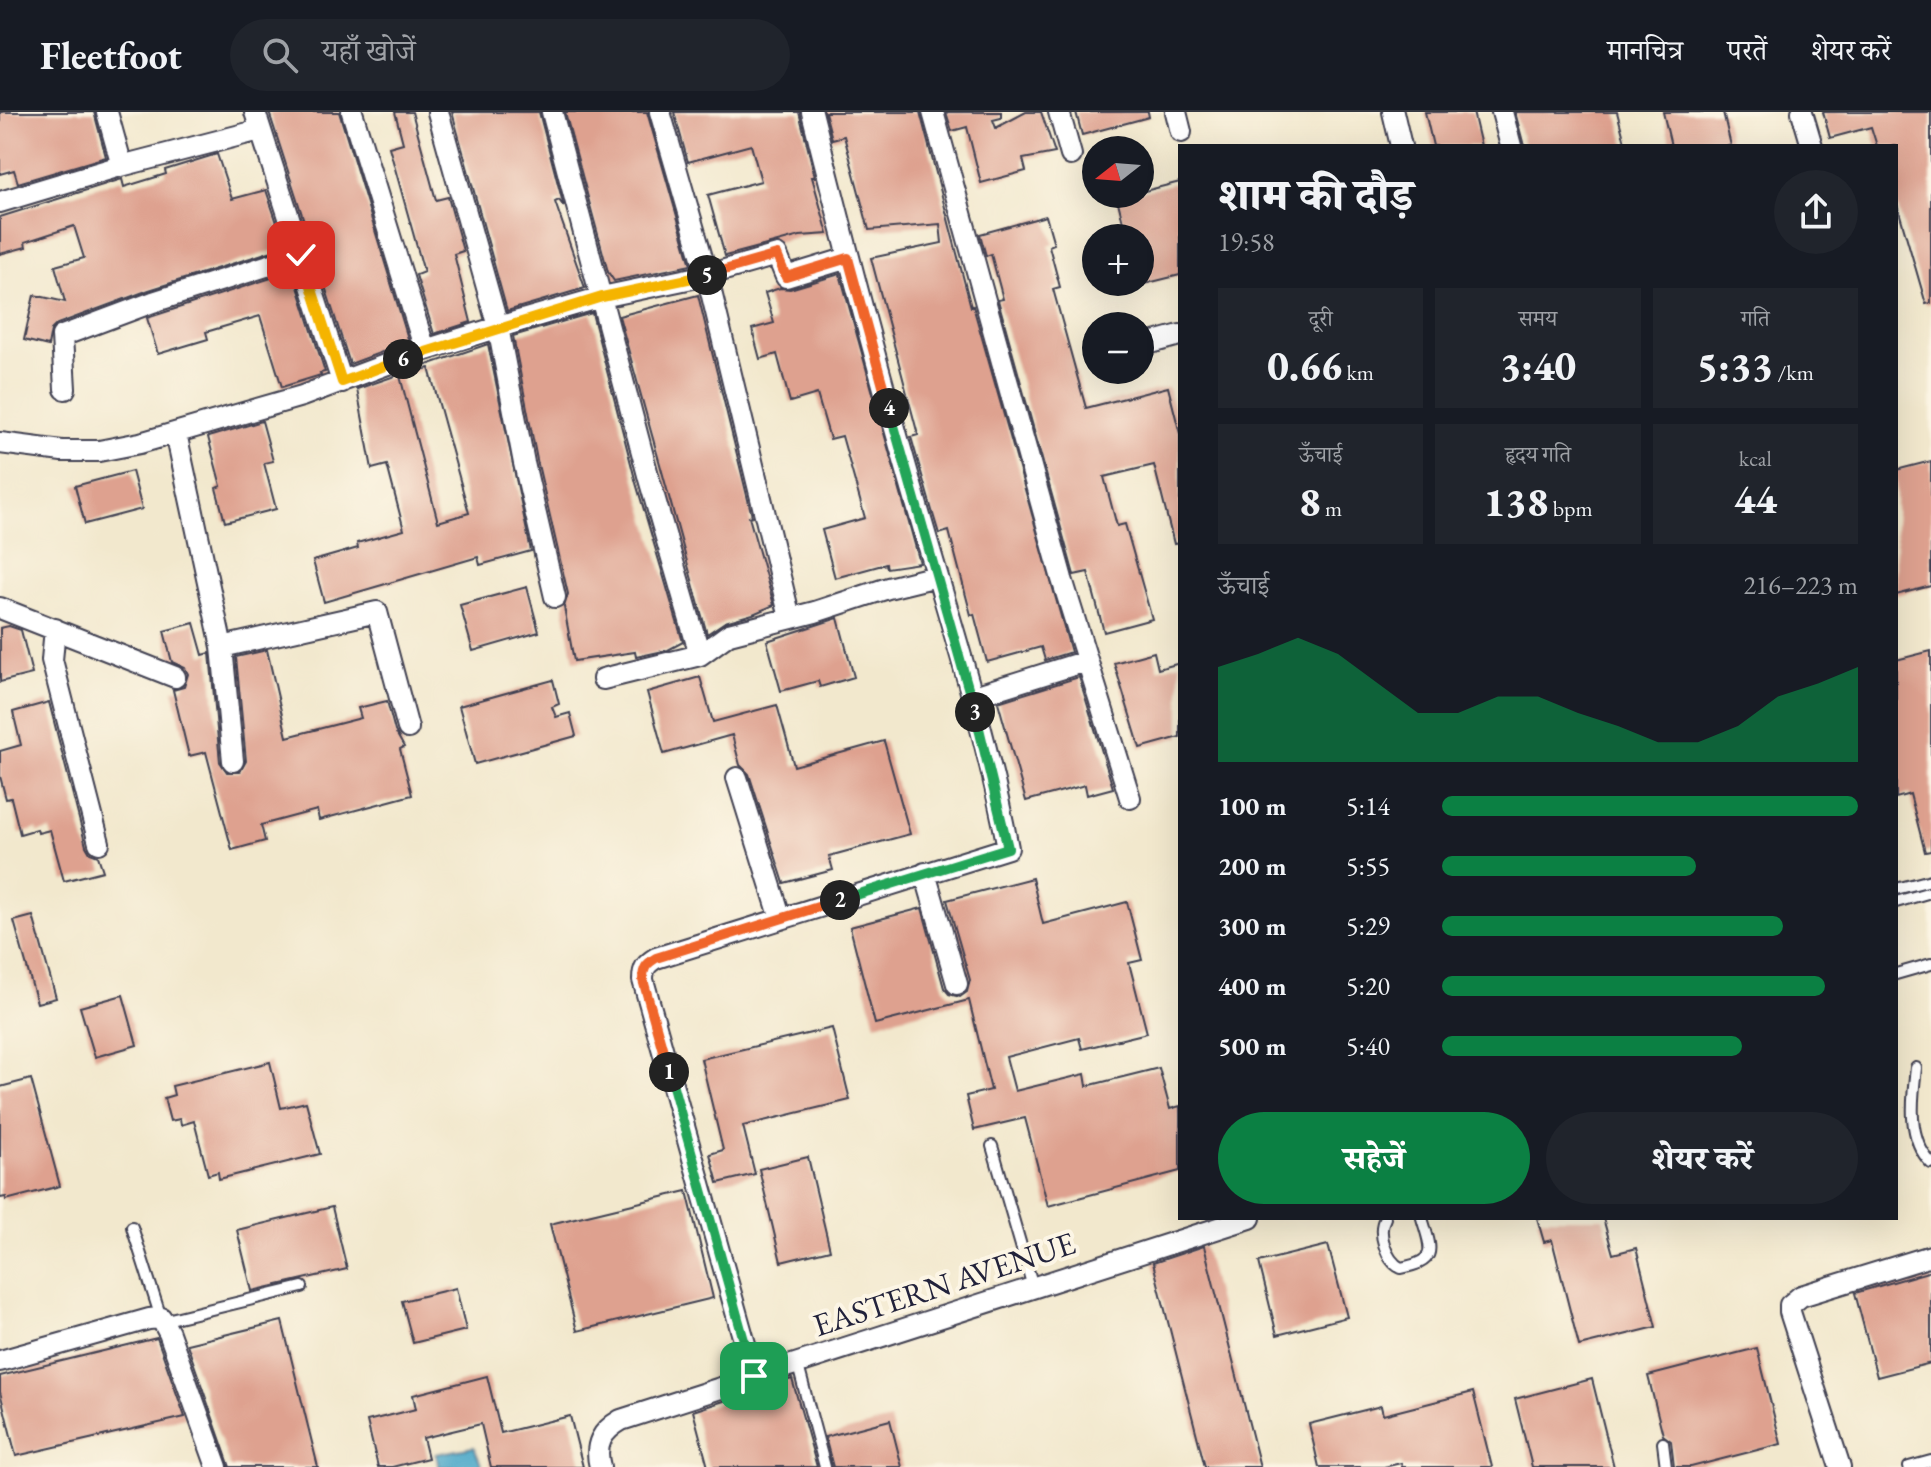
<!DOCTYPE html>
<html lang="hi">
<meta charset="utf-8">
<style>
:root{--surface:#171b24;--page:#20242c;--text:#f1f3f6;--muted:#9ea1a6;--line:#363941;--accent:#0b8043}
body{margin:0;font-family:"EB Garamond","Noto Serif Devanagari",serif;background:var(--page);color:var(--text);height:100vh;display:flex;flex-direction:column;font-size:30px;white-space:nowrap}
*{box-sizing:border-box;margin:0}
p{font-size:26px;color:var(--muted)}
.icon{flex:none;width:44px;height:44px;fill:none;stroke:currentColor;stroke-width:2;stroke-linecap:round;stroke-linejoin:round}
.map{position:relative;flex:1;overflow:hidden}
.sheet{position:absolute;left:1178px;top:32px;width:720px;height:1076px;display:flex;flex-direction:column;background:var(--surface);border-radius:0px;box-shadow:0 8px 32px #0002}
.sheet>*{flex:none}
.needle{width:52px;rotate:253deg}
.controls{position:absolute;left:1082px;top:24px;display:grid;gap:16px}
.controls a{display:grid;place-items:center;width:72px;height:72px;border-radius:50%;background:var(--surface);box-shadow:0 8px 32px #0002;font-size:40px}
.pin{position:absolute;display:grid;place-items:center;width:68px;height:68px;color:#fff;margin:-34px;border-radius:16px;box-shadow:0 4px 12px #0006}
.km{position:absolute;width:40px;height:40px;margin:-20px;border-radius:50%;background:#222;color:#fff;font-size:22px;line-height:40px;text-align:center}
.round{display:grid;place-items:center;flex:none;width:84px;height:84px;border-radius:42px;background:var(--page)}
.summary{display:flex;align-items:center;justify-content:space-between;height:136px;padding:0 40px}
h1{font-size:44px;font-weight:800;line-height:60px}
.stats{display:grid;grid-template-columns:repeat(3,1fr);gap:12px;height:136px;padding:8px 40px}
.stats div{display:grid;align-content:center;border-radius:0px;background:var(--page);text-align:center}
.stats b{font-size:40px;font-weight:800}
.stats small{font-size:22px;font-weight:400}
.stats p{font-size:22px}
.chart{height:224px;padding:16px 40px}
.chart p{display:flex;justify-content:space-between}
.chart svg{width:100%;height:144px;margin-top:8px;fill:var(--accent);opacity:.7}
.action{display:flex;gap:16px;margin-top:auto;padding:16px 40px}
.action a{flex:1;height:92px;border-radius:48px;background:var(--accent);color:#fff;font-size:32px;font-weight:800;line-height:92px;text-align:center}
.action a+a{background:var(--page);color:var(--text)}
ul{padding:0 40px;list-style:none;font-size:26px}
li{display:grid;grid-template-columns:128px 96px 1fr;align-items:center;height:60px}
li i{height:20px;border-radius:10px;background:var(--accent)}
header{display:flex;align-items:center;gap:48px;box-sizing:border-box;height:112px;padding:0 40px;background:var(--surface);border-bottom:2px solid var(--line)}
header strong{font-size:38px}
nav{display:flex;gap:44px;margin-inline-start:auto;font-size:28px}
.search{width:560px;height:72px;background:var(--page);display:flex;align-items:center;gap:20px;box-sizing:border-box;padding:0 28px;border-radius:44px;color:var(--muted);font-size:30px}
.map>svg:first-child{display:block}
</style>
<header>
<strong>Fleetfoot</strong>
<div class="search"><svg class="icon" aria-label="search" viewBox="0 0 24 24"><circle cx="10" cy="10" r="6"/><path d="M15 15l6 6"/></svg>यहाँ खोजें</div>
<nav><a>मानचित्र</a><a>परतें</a><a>शेयर करें</a></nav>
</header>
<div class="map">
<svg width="1931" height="1355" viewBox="0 0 1931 1355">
<rect width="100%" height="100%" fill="#fcf5e5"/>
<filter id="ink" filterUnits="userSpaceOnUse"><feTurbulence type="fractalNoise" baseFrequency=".0125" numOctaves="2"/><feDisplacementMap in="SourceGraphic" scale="16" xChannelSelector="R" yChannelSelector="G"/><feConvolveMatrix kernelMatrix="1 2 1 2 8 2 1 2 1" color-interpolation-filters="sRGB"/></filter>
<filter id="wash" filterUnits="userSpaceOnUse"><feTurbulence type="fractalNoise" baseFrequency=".006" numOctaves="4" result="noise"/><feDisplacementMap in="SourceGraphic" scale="32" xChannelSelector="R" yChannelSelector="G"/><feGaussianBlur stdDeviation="1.8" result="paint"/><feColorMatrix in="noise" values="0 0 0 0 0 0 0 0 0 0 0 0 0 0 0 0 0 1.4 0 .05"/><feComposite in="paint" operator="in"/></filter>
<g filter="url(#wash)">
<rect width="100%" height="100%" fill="#f2e8cd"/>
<path fill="#4ba8c9" stroke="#366582" stroke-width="2" d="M474,1335L482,1355H439L436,1342Z"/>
<g id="blocks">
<path fill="#dea18f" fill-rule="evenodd" d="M0,0H94L106,45L18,71L14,58L0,62Z
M269,0H339L409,230L350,252Z
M395,0H412L436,88L448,85L463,139L454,142L471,210L434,222L416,163L424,160L389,35L403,31Z
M452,0H539L564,95L559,88L555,90L585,176L507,199Z
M565,0H647L691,153L614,169L608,160Z
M674,0H799L815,65H812L828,122L800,124L725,144L708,83L761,69L751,33L688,50Z
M825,0H920L971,195L973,194L1071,540L1045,548L1041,535L987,550L974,502L971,503L949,419L939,422L933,402L911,325L918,323L871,146L942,131L940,112L869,118L844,24L832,27Z
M946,0H1001V6L993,8L996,16L1026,0H1041L1055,41L1023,47L1026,59L981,71L967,15L952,19Z
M1076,0H1148L1149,5L1082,23Z
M1425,0H1473L1481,34H1433Z
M1515,0H1617L1626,34H1524Z
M1663,0H1723L1731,34H1671Z
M1823,0H1931V191L1926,192L1896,89V34H1877L1871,15L1830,26Z
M217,42L232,87L266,78L285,135L149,178L57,212L51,218L48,234L24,228L34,183L65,190L55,154L84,146L74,114L25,130L26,135L0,142V105L122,67L124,75L166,62L165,58Z
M1180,70V163L1140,173V126H1127L1117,86Z
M1046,104L1054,132L1049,134L1060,175L1053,177L1086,296L1168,275L1180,322V431L1174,432L1154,353L1104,365L1117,414L1125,412L1152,507L1104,520L1088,460L1074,463L998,188L1003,187L991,142L986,144L980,122Z
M293,159L325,260L320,261L321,263L282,275L260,204L206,220L208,227L158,242L147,206Z
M840,162L920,451L887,456L886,452L835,466L822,418L865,406L842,324L830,327L817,282L790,290L777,242L760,247L752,217L774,211L765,181L780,176L790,177Z
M698,183L752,404L749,405L774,493L753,502L725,510L707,522L619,204Z
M592,201L636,371L683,530L668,538L636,545L635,540L574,549L564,495L568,482L537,348L513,224Z
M488,232L531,439L480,453L478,445L324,490L313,449L358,436L357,431L404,418L387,353L372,357L357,277ZM429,256L469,401L438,410L400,264Z
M262,309L273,349L264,351L276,397L225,410L216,376L221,374L208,325Z
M1931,349V474L1896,483V358Z
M132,359L142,397L85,412L75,374Z
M527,475L539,520L473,539L460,493Z
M838,506L854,565L820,575L818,569L781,579L767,529Z
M194,511L203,543L210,541L220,650L227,660H240L246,649L236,545L267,538L287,625L361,606L358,596L387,589L395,619L404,635L400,637L412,683L319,708L317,698L261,713L265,729L232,738L206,640L189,644L173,578L184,575L188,562L185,556L172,550L164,519Z
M9,514L21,518L32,562L0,570V516Z
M1931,539V739L1925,740L1910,682L1896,686V548Z
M1154,540L1158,557L1180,551V625L1140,636L1114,551Z
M700,565L713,610L777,593L794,654L884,629L910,722L829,744L833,758L784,771L749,662L740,653L732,623L664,642L647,580Z
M1079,565L1113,676L1087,683L1085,673L1026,689L998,590Z
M553,568L559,592L552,595L556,605L570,601L576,624L475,652L459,594Z
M49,590L86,734L90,741L98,744L103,759L64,769L50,718L38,721L37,717L20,722L11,686L6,687L0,664V639L21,633L13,600Z
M1032,766L1043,812L1127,790L1142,848L1129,851L1147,921L1082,937L1079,926L1006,945L1015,979L1085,962L1087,974L1159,956L1170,997L1180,994V1059L1048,1094L1025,1006L974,1018L966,984L991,978L969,888L875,912L850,815L922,796L944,876L949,882L960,885L967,880L970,868L947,788Z
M33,804L56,886L37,891L14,809Z
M123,883L137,933L95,945L80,895Z
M832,916L850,988L743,1014L755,1062L718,1071L710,1042L723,1038L701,947Z
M270,950L281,996L306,990L320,1042L219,1067L218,1060L208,1063L194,1009L181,1013L180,1007L170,1009L164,986L174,983L172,974Z
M31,967L60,1074L6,1088V1085L0,1086V975Z
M808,1045L830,1138L781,1150L759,1057Z
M687,1079L713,1186L577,1219L550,1112Z
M332,1095L347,1157L252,1179L237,1118Z
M1537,1106H1603L1613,1142L1636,1136L1656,1215L1579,1234L1552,1128L1544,1130Z
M1328,1133L1347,1205L1277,1223L1259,1150Z
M1204,1134L1260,1355H1205L1153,1151Z
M1931,1159V1251L1877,1265L1855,1181Z
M456,1176L466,1218L413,1231L402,1189Z
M282,1209L318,1355H230L187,1232Z
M157,1226L185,1305L16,1344L0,1280V1264Z
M1757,1236L1781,1332L1691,1355H1674L1671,1329L1663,1323L1648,1264Z
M487,1264L501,1321L570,1304L583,1355H491L481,1312L423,1326L428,1346L392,1355H378L367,1309L416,1297L413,1283Z
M792,1267L817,1355H708L693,1299Z
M1592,1267L1614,1355H1532L1515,1287Z
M1473,1280L1492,1355H1402L1401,1351L1384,1355H1319L1309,1312L1381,1294L1383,1303Z
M890,1308L902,1355H833L825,1325Z"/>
</g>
</g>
<g filter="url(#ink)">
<use href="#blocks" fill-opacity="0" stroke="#414051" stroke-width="2"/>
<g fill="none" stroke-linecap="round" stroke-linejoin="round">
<g stroke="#414051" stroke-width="14">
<path id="lane" d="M1896,777L1931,768
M1896,790L1931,780
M1896,862L1931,852
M1916,956C1912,988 1907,1026 1931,1051
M992,1034L1033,1175
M1385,1106C1377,1120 1386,1149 1401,1156C1439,1149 1431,1137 1422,1106
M132,1115L162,1209L302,1175
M797,1250L825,1355
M1663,1331L1666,1355
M1909,1355L1931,1349"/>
</g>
<g stroke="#414051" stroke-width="24">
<path id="street" d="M255,0L342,270
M352,0L425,238
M552,0L649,367L700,543
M933,0L1062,467L1130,686
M1059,0L1071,43
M1176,0L1181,20
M1393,0L1401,34
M1502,0L1511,34
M1802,0L1812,34
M117,55L260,18
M0,90L117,55L120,47L107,0
M1140,234L1180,223
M65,277L62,224L153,190L301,143
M176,321L222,535
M0,331L62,339H99L140,331L302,284L425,238L498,215L438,0
M555,485L524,351L498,215L602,185L707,163L660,0
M0,496L175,565
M790,506L707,163L777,143L786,165L848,146
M55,517L52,548L99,731
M603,567L700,543L729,522L815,500L888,476L937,464
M971,585L1086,549
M233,649L222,535L377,500L408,616
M737,666L781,807
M925,761L957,872
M0,1249L149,1207L161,1206L169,1221L217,1355
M754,1264L643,868C643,856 646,852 656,846L1008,736C984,608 942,484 907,359C873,240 842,120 812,0
M600,1355C594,1332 602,1319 621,1308L1250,1106
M1840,1355L1790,1200V1193L1801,1184L1931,1144"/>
</g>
<use href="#lane" stroke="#fff" stroke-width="10"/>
<use href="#street" stroke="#fff" stroke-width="20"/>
</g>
</g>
<g fill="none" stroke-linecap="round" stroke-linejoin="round" filter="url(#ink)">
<g stroke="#fff" stroke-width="16">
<path id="split-1" d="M669,960L754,1264"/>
</g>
<g stroke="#fff" stroke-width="16">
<path id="split-2" d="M669,960L643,868C643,856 646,852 656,846L840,788"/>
</g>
<g stroke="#fff" stroke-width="16">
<path id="split-3" d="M840,788L1008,736L975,600"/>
</g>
<g stroke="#fff" stroke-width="16">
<path id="split-4" d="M889,296L975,600"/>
</g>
<g stroke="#fff" stroke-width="16">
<path id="split-5" d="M707,163L777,143L786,165L848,146L889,296"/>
</g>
<g stroke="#fff" stroke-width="16">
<path id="split-6" d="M403,247L602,185L707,163"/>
</g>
<g stroke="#fff" stroke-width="16">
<path id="split-7" d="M301,143L342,270L403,247"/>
</g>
<use href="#split-1" stroke="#22a559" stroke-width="10"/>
<use href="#split-2" stroke="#f0652b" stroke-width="10"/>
<use href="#split-3" stroke="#22a559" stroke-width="10"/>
<use href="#split-4" stroke="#22a559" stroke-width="10"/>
<use href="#split-5" stroke="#f0652b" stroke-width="10"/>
<use href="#split-6" stroke="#f5b400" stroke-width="10"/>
<use href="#split-7" stroke="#f5b400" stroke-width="10"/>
</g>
<g text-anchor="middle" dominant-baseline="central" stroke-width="8" stroke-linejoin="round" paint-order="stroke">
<g font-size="32" fill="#22223b" stroke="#fcf5e5">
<text transform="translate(944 1172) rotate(-18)">EASTERN AVENUE</text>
</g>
</g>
</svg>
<div class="controls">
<a><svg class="needle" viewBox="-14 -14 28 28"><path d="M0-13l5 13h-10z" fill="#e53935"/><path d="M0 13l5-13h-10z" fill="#9ea1a6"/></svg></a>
<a>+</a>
<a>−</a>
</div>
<div class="pin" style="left:754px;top:1264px;background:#1e9e55"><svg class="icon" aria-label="arrive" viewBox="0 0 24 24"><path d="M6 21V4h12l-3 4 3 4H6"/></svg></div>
<div class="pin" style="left:301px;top:143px;background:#d93025"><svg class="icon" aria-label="check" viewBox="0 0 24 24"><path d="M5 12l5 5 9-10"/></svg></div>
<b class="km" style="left:669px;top:960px">1</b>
<b class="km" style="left:840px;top:788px">2</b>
<b class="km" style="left:975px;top:600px">3</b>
<b class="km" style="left:889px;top:296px">4</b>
<b class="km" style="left:707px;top:163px">5</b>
<b class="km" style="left:403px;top:247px">6</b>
<section class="sheet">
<div class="summary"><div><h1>शाम की दौड़</h1><p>19:58</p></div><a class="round"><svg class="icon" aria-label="share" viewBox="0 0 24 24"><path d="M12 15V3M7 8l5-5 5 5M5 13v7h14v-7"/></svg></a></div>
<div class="stats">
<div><p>दूरी</p><b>0.66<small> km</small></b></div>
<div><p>समय</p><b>3:40</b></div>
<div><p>गति</p><b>5:33<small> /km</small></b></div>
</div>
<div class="stats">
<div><p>ऊँचाई</p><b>8<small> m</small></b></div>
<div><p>हृदय गति</p><b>138<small> bpm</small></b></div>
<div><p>kcal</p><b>44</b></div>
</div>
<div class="chart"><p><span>ऊँचाई</span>216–223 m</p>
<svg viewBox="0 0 160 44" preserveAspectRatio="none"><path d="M0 44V15L10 11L20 6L30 11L40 20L50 29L60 29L70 24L80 24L90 29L100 33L110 38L120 38L130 33L140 24L150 20L160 15V44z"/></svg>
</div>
<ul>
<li><b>100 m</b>5:14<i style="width:100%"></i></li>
<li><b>200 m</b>5:55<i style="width:61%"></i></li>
<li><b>300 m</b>5:29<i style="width:82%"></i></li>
<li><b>400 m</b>5:20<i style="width:92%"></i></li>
<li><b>500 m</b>5:40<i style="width:72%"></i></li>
</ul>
<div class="action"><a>सहेजें</a><a>शेयर करें</a></div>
</section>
</div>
